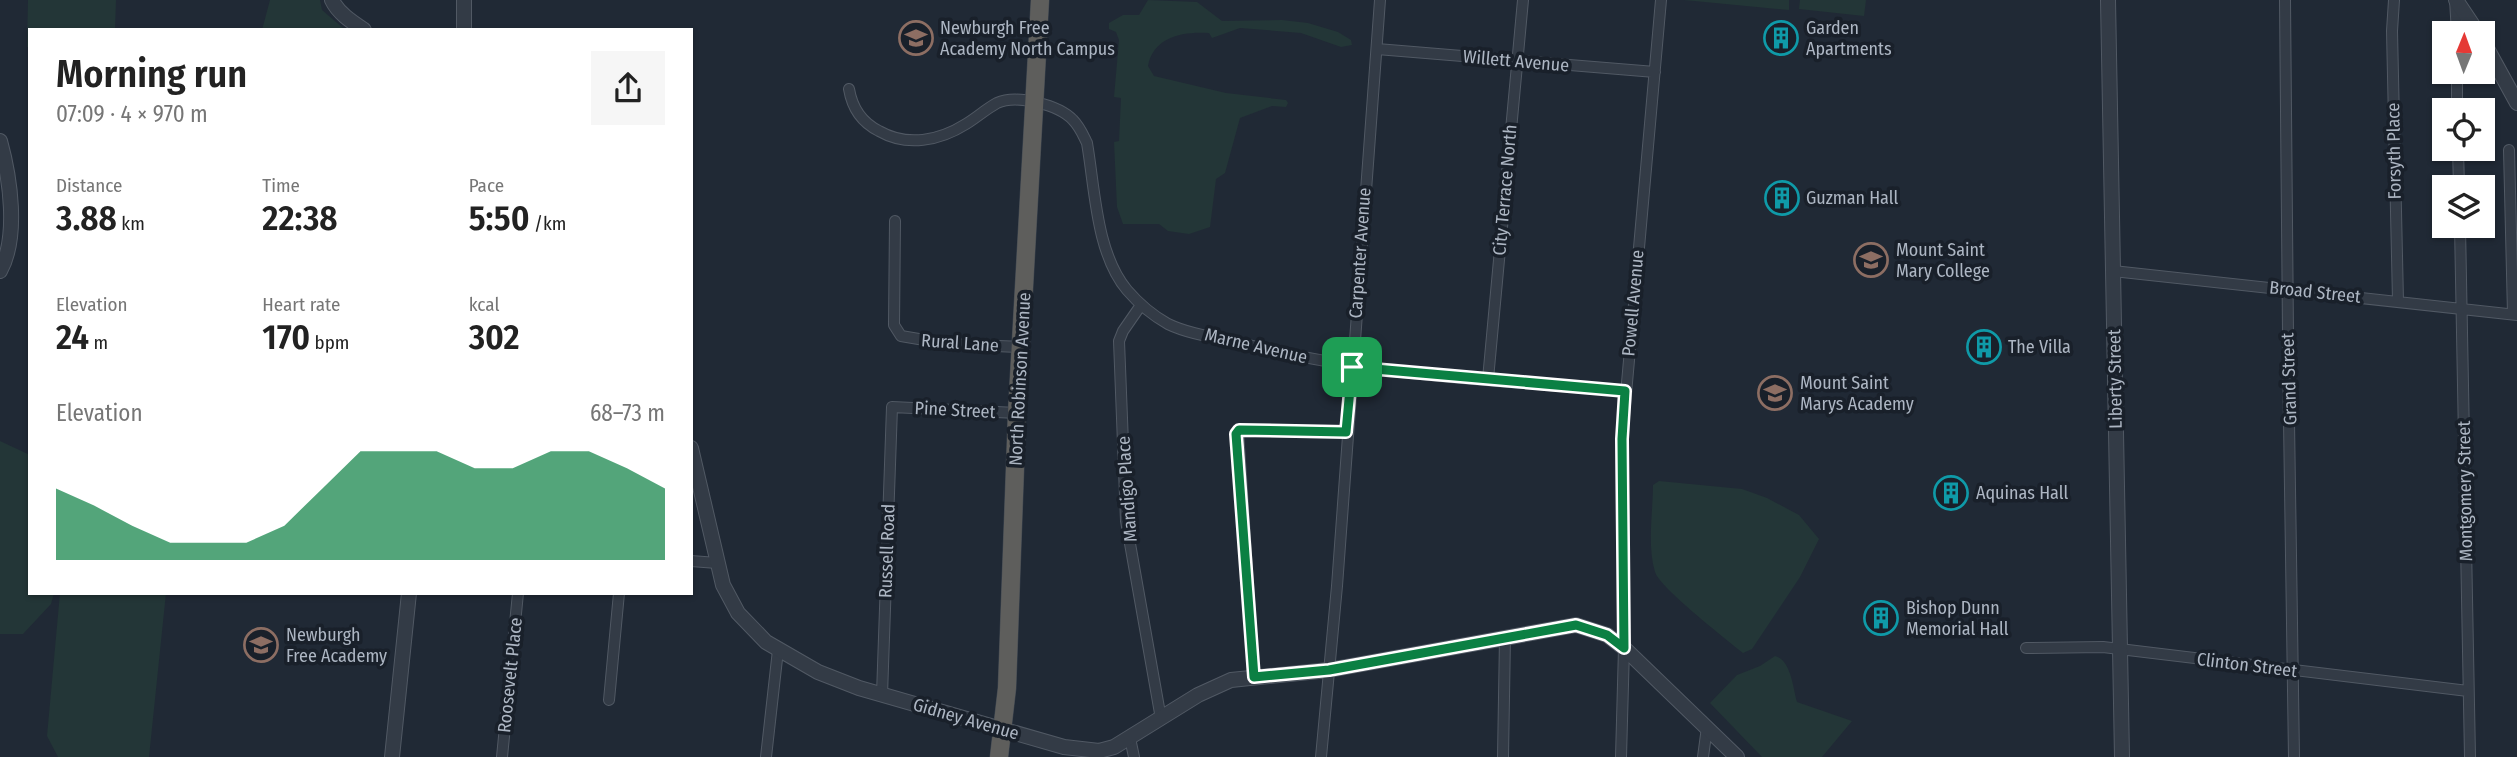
<!DOCTYPE html>
<meta charset="utf-8">
<style>
:root{--surface:#fff;--page:#f6f6f6;--text:#222;--muted:#767676;--accent:#0b8043}
body{margin:0;font-family:"Fira Sans Condensed",sans-serif;background:var(--page);color:var(--text);height:100vh;display:flex;flex-direction:column;font-size:26px;white-space:nowrap}
*{box-sizing:border-box;margin:0}
p{font-size:23px;color:var(--muted)}
.icon{flex:none;width:38px;height:38px;fill:none;stroke:currentColor;stroke-width:2;stroke-linecap:round;stroke-linejoin:round}
.map{position:relative;flex:1;overflow:hidden}
.side{position:absolute;left:28px;top:28px;width:665px;height:567px;display:flex;flex-direction:column;background:var(--surface);border-radius:0px;box-shadow:0 2px 5px #0004}
.side>*{flex:none}
.needle{width:46px;rotate:1deg}
.tools{position:absolute;left:2432px;top:21px;display:grid;gap:14px}
.tools a{display:grid;place-items:center;width:63px;height:63px;border-radius:0px;background:var(--surface);box-shadow:0 2px 5px #0004;font-size:35px}
.pin{position:absolute;display:grid;place-items:center;width:60px;height:60px;color:#fff;margin:-30px;border-radius:14px;box-shadow:0 4px 10px #0006}
.round{display:grid;place-items:center;flex:none;width:74px;height:74px;border-radius:0px;background:var(--page)}
.summary{display:flex;align-items:center;justify-content:space-between;height:119px;padding:0 28px}
h1{font-size:38px;font-weight:600;line-height:52px}
.figures{display:grid;grid-template-columns:repeat(3,1fr);gap:10px;height:119px;padding:7px 28px}
.figures div{display:grid;align-content:center}
.figures b{font-size:35px;font-weight:600}
.figures small{font-size:19px;font-weight:400}
.figures p{font-size:19px}
.chart{height:196px;padding:14px 28px}
.chart p{display:flex;justify-content:space-between}
.chart svg{width:100%;height:126px;margin-top:7px;fill:var(--accent);opacity:.7}
.map>svg:first-child{display:block}
</style>
<div class="map">
<svg width="2517" height="757" viewBox="0 0 2517 757">
<rect width="100%" height="100%" fill="#202935"/>
<path fill="#233637" d="M28,0H116L115,30H30V47H27Z
M270,0H320L322,10L343,28L342,30H262Z
M1148,0L1197,2L1222,21L1282,20L1308,23L1338,32L1351,40L1352,45L1341,47L1301,33L1240,28L1212,38L1209,33C1183,31 1153,37 1148,66L1154,76L1226,93L1286,100L1288,103L1286,107L1272,106L1240,118L1225,173L1216,179L1210,227L1189,234L1168,231L1159,224H1123L1117,207L1114,142L1119,141L1121,98L1114,97L1119,40L1116,32L1109,29V23L1123,15H1139Z
M1684,0H1789V10Z
M1800,0H1866L1864,16L1799,9Z
M0,441L30,455V593H54L51,604L23,634H0Z
M1659,481L1742,489L1767,498L1799,515L1819,539L1800,577L1752,649L1743,653C1726,639 1660,588 1655,572C1647,545 1653,512 1653,485Z
M60,593H166L149,757H58L47,736Z
M1775,656C1791,660 1793,688 1797,702L1852,721L1822,757H1762L1710,703L1737,675L1760,666Z"/>
<g fill="none" stroke-linecap="round" stroke-linejoin="round">
<g stroke="#515964" stroke-width="12">
<path id="minor" d="M2285,0C2286,252 2290,505 2294,757
M2394,0L2392,31L2398,301
M2455,0L2457,33
M1377,49L1655,72
M2457,72V110
M849,89C852,107 861,122 879,131C907,147 939,141 966,124C976,118 986,109 997,103C1017,94 1059,105 1073,120C1080,127 1083,135 1087,143C1095,189 1096,253 1127,290C1139,304 1152,315 1168,324C1191,335 1220,338 1245,344C1369,376 1498,380 1625,391
M2458,149L2459,187
M2509,150L2513,314
M895,221L894,325L901,336L948,344L1021,347
M2460,226L2470,757
M2113,271L2517,315
M1141,305L1123,331L1119,341L1126,521L1161,719
M1488,379L1523,0
M691,561L717,563
M2026,648L2103,647L2468,691
M1254,677L1238,431L1346,432
M882,695L892,407L1017,413
M609,700L619,593
M1130,738L1134,757
M502,757L518,593
M766,757L778,650
M1321,757L1337,586L1380,0
M1503,757L1505,637
M1621,757L1624,648L1622,439L1661,0
M1703,757L1707,727"/>
</g>
<g stroke="#515964" stroke-width="16">
<path id="tertiary" d="M332,0C338,13 352,22 364,30
M464,0V30
M2108,0L2122,757
M2456,0L2478,33
M2483,41L2517,103
M0,141C10,177 19,237 0,271
M691,448L723,585L738,613L766,642L818,672L859,688L1064,747L1099,751L1114,747L1198,695L1231,680L1329,670L1576,625L1607,635L1624,648L1737,757
M392,757L409,593"/>
</g>
<g stroke="#3e4650" stroke-width="19">
<path id="trunk" d="M999,757L1007,688L1017,413L1040,0"/>
</g>
<use href="#minor" stroke="#333b46" stroke-width="10"/>
<use href="#tertiary" stroke="#333b46" stroke-width="14"/>
<use href="#trunk" stroke="#5e5e5c" stroke-width="18"/>
</g>
<g fill="none" stroke-linecap="round" stroke-linejoin="round">
<g stroke="#fff" stroke-width="14">
<path id="route" d="M1352,367L1625,391L1622,439L1624,648L1607,635L1576,625L1329,670L1254,677L1236,434L1239,430L1346,432Z"/>
</g>
<use href="#route" stroke="#0b8043" stroke-width="9"/>
</g>
<defs>
<g id="school-ring" transform="scale(1.75)"><circle r="9.5" fill="#19202a" stroke="#8d6e63" stroke-width="1.5"/><path d="M0-5L7-2L0 1L-7-2ZM-4 1L0 2.5L4 1V4Q0 6-4 4Z" fill="#8d6e63"/></g>
<g id="building-ring" transform="scale(1.75)"><circle r="9.5" fill="#19202a" stroke="#0f9aa8" stroke-width="1.5"/><path d="M-4-6H4V6H1V3H-1V6H-4ZM-2.5-4.3h1.7v1.8h-1.7ZM.8-4.3h1.7v1.8H.8ZM-2.5-1h1.7V.8h-1.7ZM.8-1h1.7V.8H.8Z" fill="#0f9aa8"/></g>
<g id="university-ring" transform="scale(1.75)"><circle r="9.5" fill="#19202a" stroke="#8d6e63" stroke-width="1.5"/><path d="M0-5L7-2L0 1L-7-2ZM-4 1L0 2.5L4 1V4Q0 6-4 4Z" fill="#8d6e63"/></g>
</defs>
<g fill-rule="evenodd">
<use href="#school-ring" x="916" y="38"/>
<use href="#building-ring" x="1781" y="38"/>
<use href="#building-ring" x="1782" y="198"/>
<use href="#university-ring" x="1871" y="260"/>
<use href="#building-ring" x="1984" y="347"/>
<use href="#school-ring" x="1775" y="393"/>
<use href="#building-ring" x="1951" y="493"/>
<use href="#building-ring" x="1881" y="618"/>
<use href="#school-ring" x="261" y="645"/>
</g>
<g text-anchor="middle" dominant-baseline="central" stroke-width="7" stroke-linejoin="round" paint-order="stroke">
<g font-size="18" fill="#adb6c3" stroke="#19202a" text-anchor="start">
<text x="940" y="28">Newburgh Free<tspan x="940" dy="21">Academy North Campus</tspan></text>
<text x="1806" y="28">Garden<tspan x="1806" dy="21">Apartments</tspan></text>
<text x="1806" y="198">Guzman Hall</text>
<text x="1896" y="250">Mount Saint<tspan x="1896" dy="21">Mary College</tspan></text>
<text x="2008" y="347">The Villa</text>
<text x="1800" y="383">Mount Saint<tspan x="1800" dy="21">Marys Academy</tspan></text>
<text x="1976" y="493">Aquinas Hall</text>
<text x="1906" y="608">Bishop Dunn<tspan x="1906" dy="21">Memorial Hall</tspan></text>
<text x="286" y="635">Newburgh<tspan x="286" dy="21">Free Academy</tspan></text>
</g>
<g font-size="18" fill="#adb6c3" stroke="#19202a">
<text transform="translate(1516 61) rotate(5)">Willett Avenue</text>
<text transform="translate(2394 151) rotate(-91)">Forsyth Place</text>
<text transform="translate(1505 190) rotate(-85)">City Terrace North</text>
<text transform="translate(1360 253) rotate(-86)">Carpenter Avenue</text>
<text transform="translate(2315 292) rotate(6)">Broad Street</text>
<text transform="translate(1633 303) rotate(-85)">Powell Avenue</text>
<text transform="translate(960 343) rotate(4)">Rural Lane</text>
<text transform="translate(1256 346) rotate(13)">Marne Avenue</text>
<text transform="translate(1020 379) rotate(-87)">North Robinson Avenue</text>
<text transform="translate(2115 379) rotate(-91)">Liberty Street</text>
<text transform="translate(2289 379) rotate(-92)">Grand Street</text>
<text transform="translate(955 410) rotate(3)">Pine Street</text>
<text transform="translate(1127 489) rotate(-94)">Mandigo Place</text>
<text transform="translate(2465 491) rotate(-91)">Montgomery Street</text>
<text transform="translate(887 551) rotate(-88)">Russell Road</text>
<text transform="translate(2247 665) rotate(7)">Clinton Street</text>
<text transform="translate(510 675) rotate(-84)">Roosevelt Place</text>
<text transform="translate(966 719) rotate(16)">Gidney Avenue</text>
</g>
</g>
</svg>
<div class="tools">
<a><svg class="needle" viewBox="-14 -14 28 28"><path d="M0-13l5 13h-10z" fill="#e53935"/><path d="M0 13l5-13h-10z" fill="#767676"/></svg></a>
<a><svg class="icon" aria-label="locate" viewBox="0 0 24 24"><circle cx="12" cy="12" r="6"/><path d="M12 2v4M12 18v4M2 12h4M18 12h4"/></svg></a>
<a><svg class="icon" aria-label="layers" viewBox="0 0 24 24"><path d="M12 4l9 5-9 5-9-5zM3 14l9 5 9-5"/></svg></a>
</div>
<div class="pin" style="left:1352px;top:367px;background:#1e9e55"><svg class="icon" aria-label="arrive" viewBox="0 0 24 24"><path d="M6 21V4h12l-3 4 3 4H6"/></svg></div>
<section class="side">
<div class="summary"><div><h1>Morning run</h1><p>07:09 · 4 × 970 m</p></div><a class="round"><svg class="icon" aria-label="share" viewBox="0 0 24 24"><path d="M12 15V3M7 8l5-5 5 5M5 13v7h14v-7"/></svg></a></div>
<div class="figures">
<div><p>Distance</p><b>3.88<small> km</small></b></div>
<div><p>Time</p><b>22:38</b></div>
<div><p>Pace</p><b>5:50<small> /km</small></b></div>
</div>
<div class="figures">
<div><p>Elevation</p><b>24<small> m</small></b></div>
<div><p>Heart rate</p><b>170<small> bpm</small></b></div>
<div><p>kcal</p><b>302</b></div>
</div>
<div class="chart"><p><span>Elevation</span>68–73 m</p>
<svg viewBox="0 0 160 44" preserveAspectRatio="none"><path d="M0 44V19L10 25L20 32L30 38L40 38L50 38L60 32L70 19L80 6L90 6L100 6L110 12L120 12L130 6L140 6L150 12L160 19V44z"/></svg>
</div>
</section>
</div>
